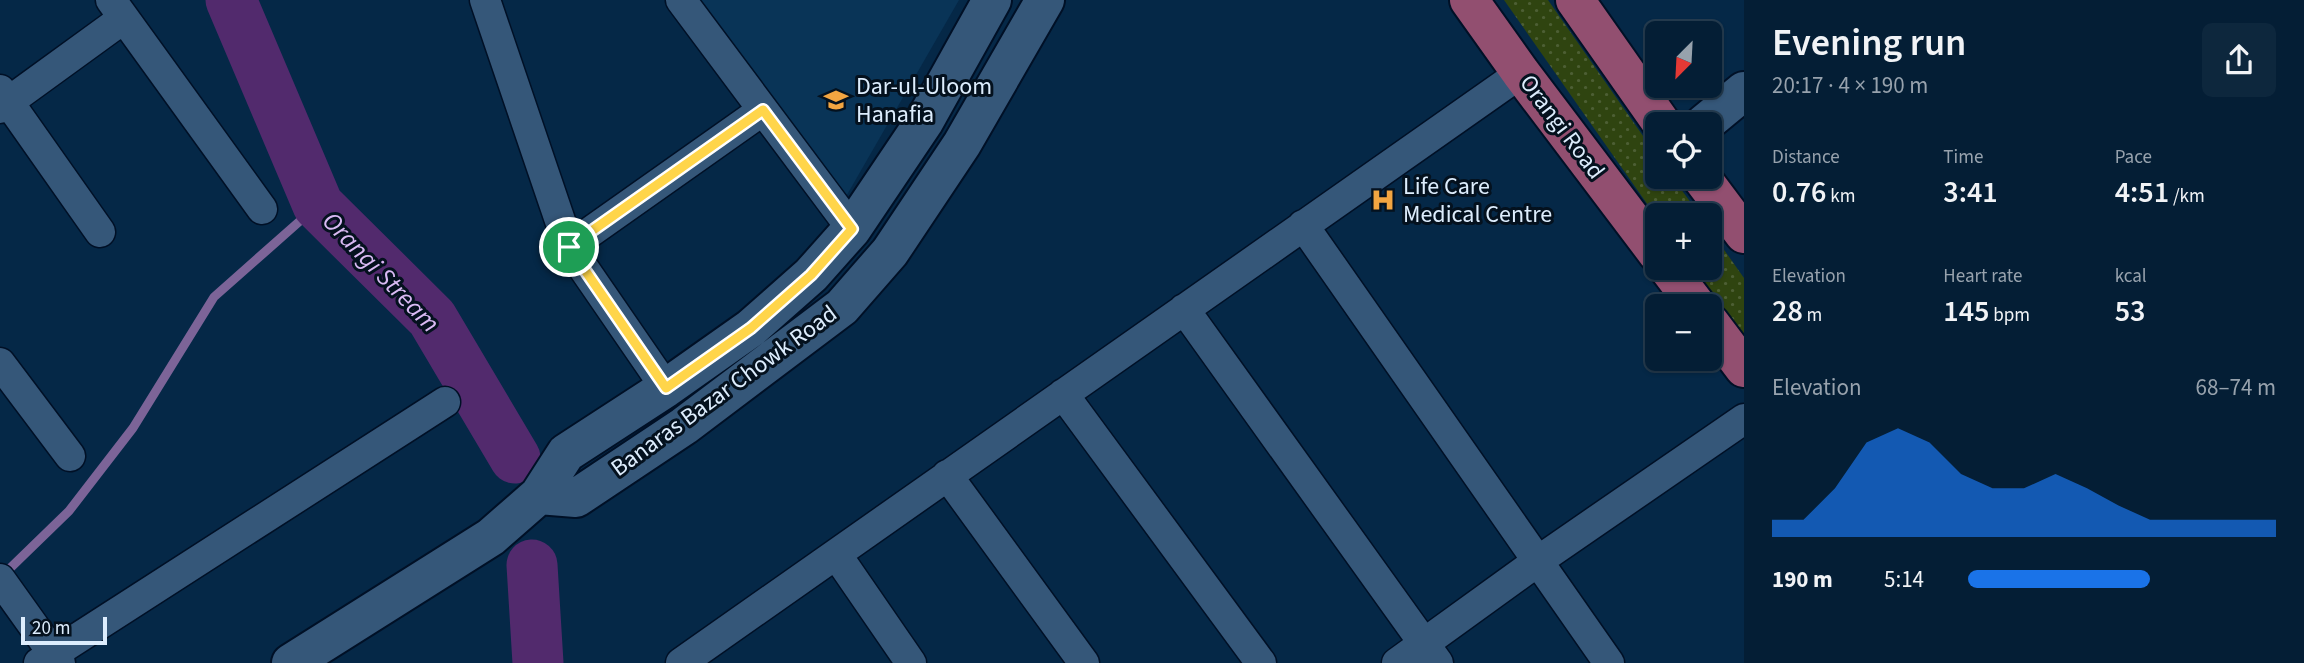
<!DOCTYPE html>
<meta charset="utf-8">
<style>
:root{--surface:#041e35;--page:#0d273d;--text:#f1f3f6;--muted:#97a2ad;--line:#253c50;--accent:#1a73e8}
body{margin:0;font-family:"Source Sans 3",sans-serif;background:var(--page);color:var(--text);height:100vh;display:flex;flex-direction:column;font-size:26px;white-space:nowrap}
*{box-sizing:border-box;margin:0}
p{font-size:23px;color:var(--muted)}
.icon{flex:none;width:38px;height:38px;fill:none;stroke:currentColor;stroke-width:2;stroke-linecap:round;stroke-linejoin:round}
.map{position:relative;flex:1;overflow:hidden}
.drawer{display:flex;flex-direction:column;background:var(--surface);width:560px}
.drawer>*{flex:none}
.needle{width:46px;rotate:204deg}
.buttons{position:absolute;left:1645px;top:21px;display:grid;gap:14px}
.buttons a{display:grid;place-items:center;width:77px;height:77px;border-radius:10px;background:var(--surface);box-shadow:0 2px 5px #0004,0 0 0 2px var(--line);font-size:35px}
.scale{position:absolute;left:21px;bottom:18px;width:86px;box-sizing:border-box;padding-left:7px;border:4px solid #ddedfd;border-top:0;font-size:19px;line-height:24px;white-space:nowrap;color:#ddedfd;-webkit-text-stroke:5px #04111e;paint-order:stroke}
.pin{position:absolute;display:grid;place-items:center;width:60px;height:60px;color:#fff;margin:-30px;border:4px solid #fff;border-radius:50%;box-shadow:0 2px 7px #0007}
.round{display:grid;place-items:center;flex:none;width:74px;height:74px;border-radius:10px;background:var(--page)}
.overview{display:flex;align-items:center;justify-content:space-between;height:119px;padding:0 28px}
h1{font-size:38px;font-weight:600;line-height:52px}
.figures{display:grid;grid-template-columns:repeat(3,1fr);gap:10px;height:119px;padding:7px 28px}
.figures div{display:grid;align-content:center}
.figures b{font-size:30px;font-weight:600}
.figures small{font-size:19px;font-weight:400}
.figures p{font-size:19px}
.chart{height:196px;padding:14px 28px}
.chart p{display:flex;justify-content:space-between}
.chart svg{width:100%;height:126px;margin-top:7px;fill:var(--accent);opacity:.7}
ul{padding:0 28px;list-style:none;font-size:23px}
li{display:grid;grid-template-columns:112px 84px 1fr;align-items:center;height:52px}
li i{height:18px;border-radius:9px;background:var(--accent)}
main{display:flex;flex:1;min-height:0}
.map>svg:first-child{display:block}
</style>
<main>
<div class="map">
<svg width="1744" height="663" viewBox="0 0 1744 663">
<defs>
<pattern id="grass-dots" width="8" height="8" patternUnits="userSpaceOnUse" patternTransform="scale(1.75)"><rect width="8" height="8" fill="#2f4410"/><path d="M2 2h.1M6 6h.1" fill="none" stroke="#4d5f34" stroke-width="1.8" stroke-linecap="round"/></pattern>
</defs>
<rect width="100%" height="100%" fill="#052847"/>
<path fill="#093457" d="M696,0H959L844,200Z"/>
<path fill="url(#grass-dots)" d="M1504,0H1548L1657,156V177H1672L1700,215H1657V218Z
M1710,230L1744,278V341L1692,268H1710Z"/>
<g fill="none" stroke-linecap="round" stroke-linejoin="round">
<path stroke="#7c6498" stroke-width="9" d="M1,577L69,511L133,428L214,297L318,205"/>
<path stroke="#522a6d" stroke-width="51" d="M231,0L318,205L432,318L515,458
M532,565L538,663"/>
<g stroke="#001026" stroke-width="33">
<path id="street" d="M111,0L262,209
M485,0L569,247L666,388
M681,0L852,229
M0,90L100,232
M0,108L124,18
M1303,225L1609,663
M569,247L763,110
M1184,309L1438,663
M0,363L70,456
M1063,394L1261,663
M947,475L1084,663
M836,554L911,663
M0,579L60,663
M39,663L445,402
M681,663L1521,73
M1397,663L1538,561L1744,419"/>
</g>
<g stroke="#001026" stroke-width="42">
<path id="secondary" d="M1704,124L1744,91
M539,495L576,498L684,426L842,307L890,252L962,144L1045,0
M291,663L491,537L539,495L566,453L666,388L751,328L811,275L852,229L924,122L992,0"/>
</g>
<g stroke="#001026" stroke-width="42">
<path id="primary" d="M1469,0L1521,73L1657,253
M1575,0L1662,124
M1701,177L1744,234
M1668,268L1697,306
M1710,323L1744,368"/>
</g>
<use href="#street" stroke="#355779" stroke-width="30"/>
<use href="#secondary" stroke="#355779" stroke-width="38"/>
<use href="#primary" stroke="#924f70" stroke-width="38"/>
</g>
<g fill="none" stroke-linecap="round" stroke-linejoin="round">
<g stroke="#fff" stroke-width="14">
<path id="route" d="M763,110L852,229L811,275L751,328L666,388L569,247Z"/>
</g>
<use href="#route" stroke="#ffd54a" stroke-width="9"/>
</g>
<defs>
<g id="university-bare" transform="scale(1.89)"><path d="M0-5L7-2L0 1L-7-2ZM-4 1L0 2.5L4 1V4Q0 6-4 4Z" fill="#f2a541" stroke="#04111e" stroke-width="2.5" paint-order="stroke"/></g>
<g id="hospital-bare" transform="scale(1.89)"><path d="M-5-5h3v3.5h4V-5h3V5h-3V1.5h-4V5h-3Z" fill="#f2a541" stroke="#04111e" stroke-width="2.5" paint-order="stroke"/></g>
</defs>
<g fill-rule="evenodd">
<use href="#university-bare" x="836" y="100"/>
<use href="#hospital-bare" x="1383" y="200"/>
</g>
<g text-anchor="middle" dominant-baseline="central" stroke-width="6" stroke-linejoin="round" paint-order="stroke">
<g font-size="24" fill="#ddedfd" stroke="#04111e" text-anchor="start">
<text x="856" y="86">Dar-ul-Uloom<tspan x="856" dy="28">Hanafia</tspan></text>
<text x="1403" y="186">Life Care<tspan x="1403" dy="28">Medical Centre</tspan></text>
</g>
<g font-size="24" fill="#ddedfd" stroke="#04111e">
<text transform="translate(1562 127) rotate(53)">Orangi Road</text>
<text transform="translate(724 391) rotate(-36)">Banaras Bazar Chowk Road</text>
</g>
<g font-size="26" font-style="italic" fill="#dabaf4" stroke="#04111e">
<text transform="translate(381 272) rotate(46)">Orangi Stream</text>
</g>
</g>
</svg>
<div class="buttons">
<a><svg class="needle" viewBox="-14 -14 28 28"><path d="M0-13l5 13h-10z" fill="#e53935"/><path d="M0 13l5-13h-10z" fill="#97a2ad"/></svg></a>
<a><svg class="icon" aria-label="locate" viewBox="0 0 24 24"><circle cx="12" cy="12" r="6"/><path d="M12 2v4M12 18v4M2 12h4M18 12h4"/></svg></a>
<a>+</a>
<a>−</a>
</div>
<div class="scale">20 m</div>
<div class="pin" style="left:569px;top:247px;background:#1e9e55"><svg class="icon" aria-label="arrive" viewBox="0 0 24 24"><path d="M6 21V4h12l-3 4 3 4H6"/></svg></div>
</div>
<section class="drawer">
<div class="overview"><div><h1>Evening run</h1><p>20:17 · 4 × 190 m</p></div><a class="round"><svg class="icon" aria-label="share" viewBox="0 0 24 24"><path d="M12 15V3M7 8l5-5 5 5M5 13v7h14v-7"/></svg></a></div>
<div class="figures">
<div><p>Distance</p><b>0.76<small> km</small></b></div>
<div><p>Time</p><b>3:41</b></div>
<div><p>Pace</p><b>4:51<small> /km</small></b></div>
</div>
<div class="figures">
<div><p>Elevation</p><b>28<small> m</small></b></div>
<div><p>Heart rate</p><b>145<small> bpm</small></b></div>
<div><p>kcal</p><b>53</b></div>
</div>
<div class="chart"><p><span>Elevation</span>68–74 m</p>
<svg viewBox="0 0 160 44" preserveAspectRatio="none"><path d="M0 44V38L10 38L20 27L30 11L40 6L50 11L60 22L70 27L80 27L90 22L100 27L110 33L120 38L130 38L140 38L150 38L160 38V44z"/></svg>
</div>
<ul>
<li><b>190 m</b>5:14<i style="width:59%"></i></li>
</ul>
</section>
</main>
